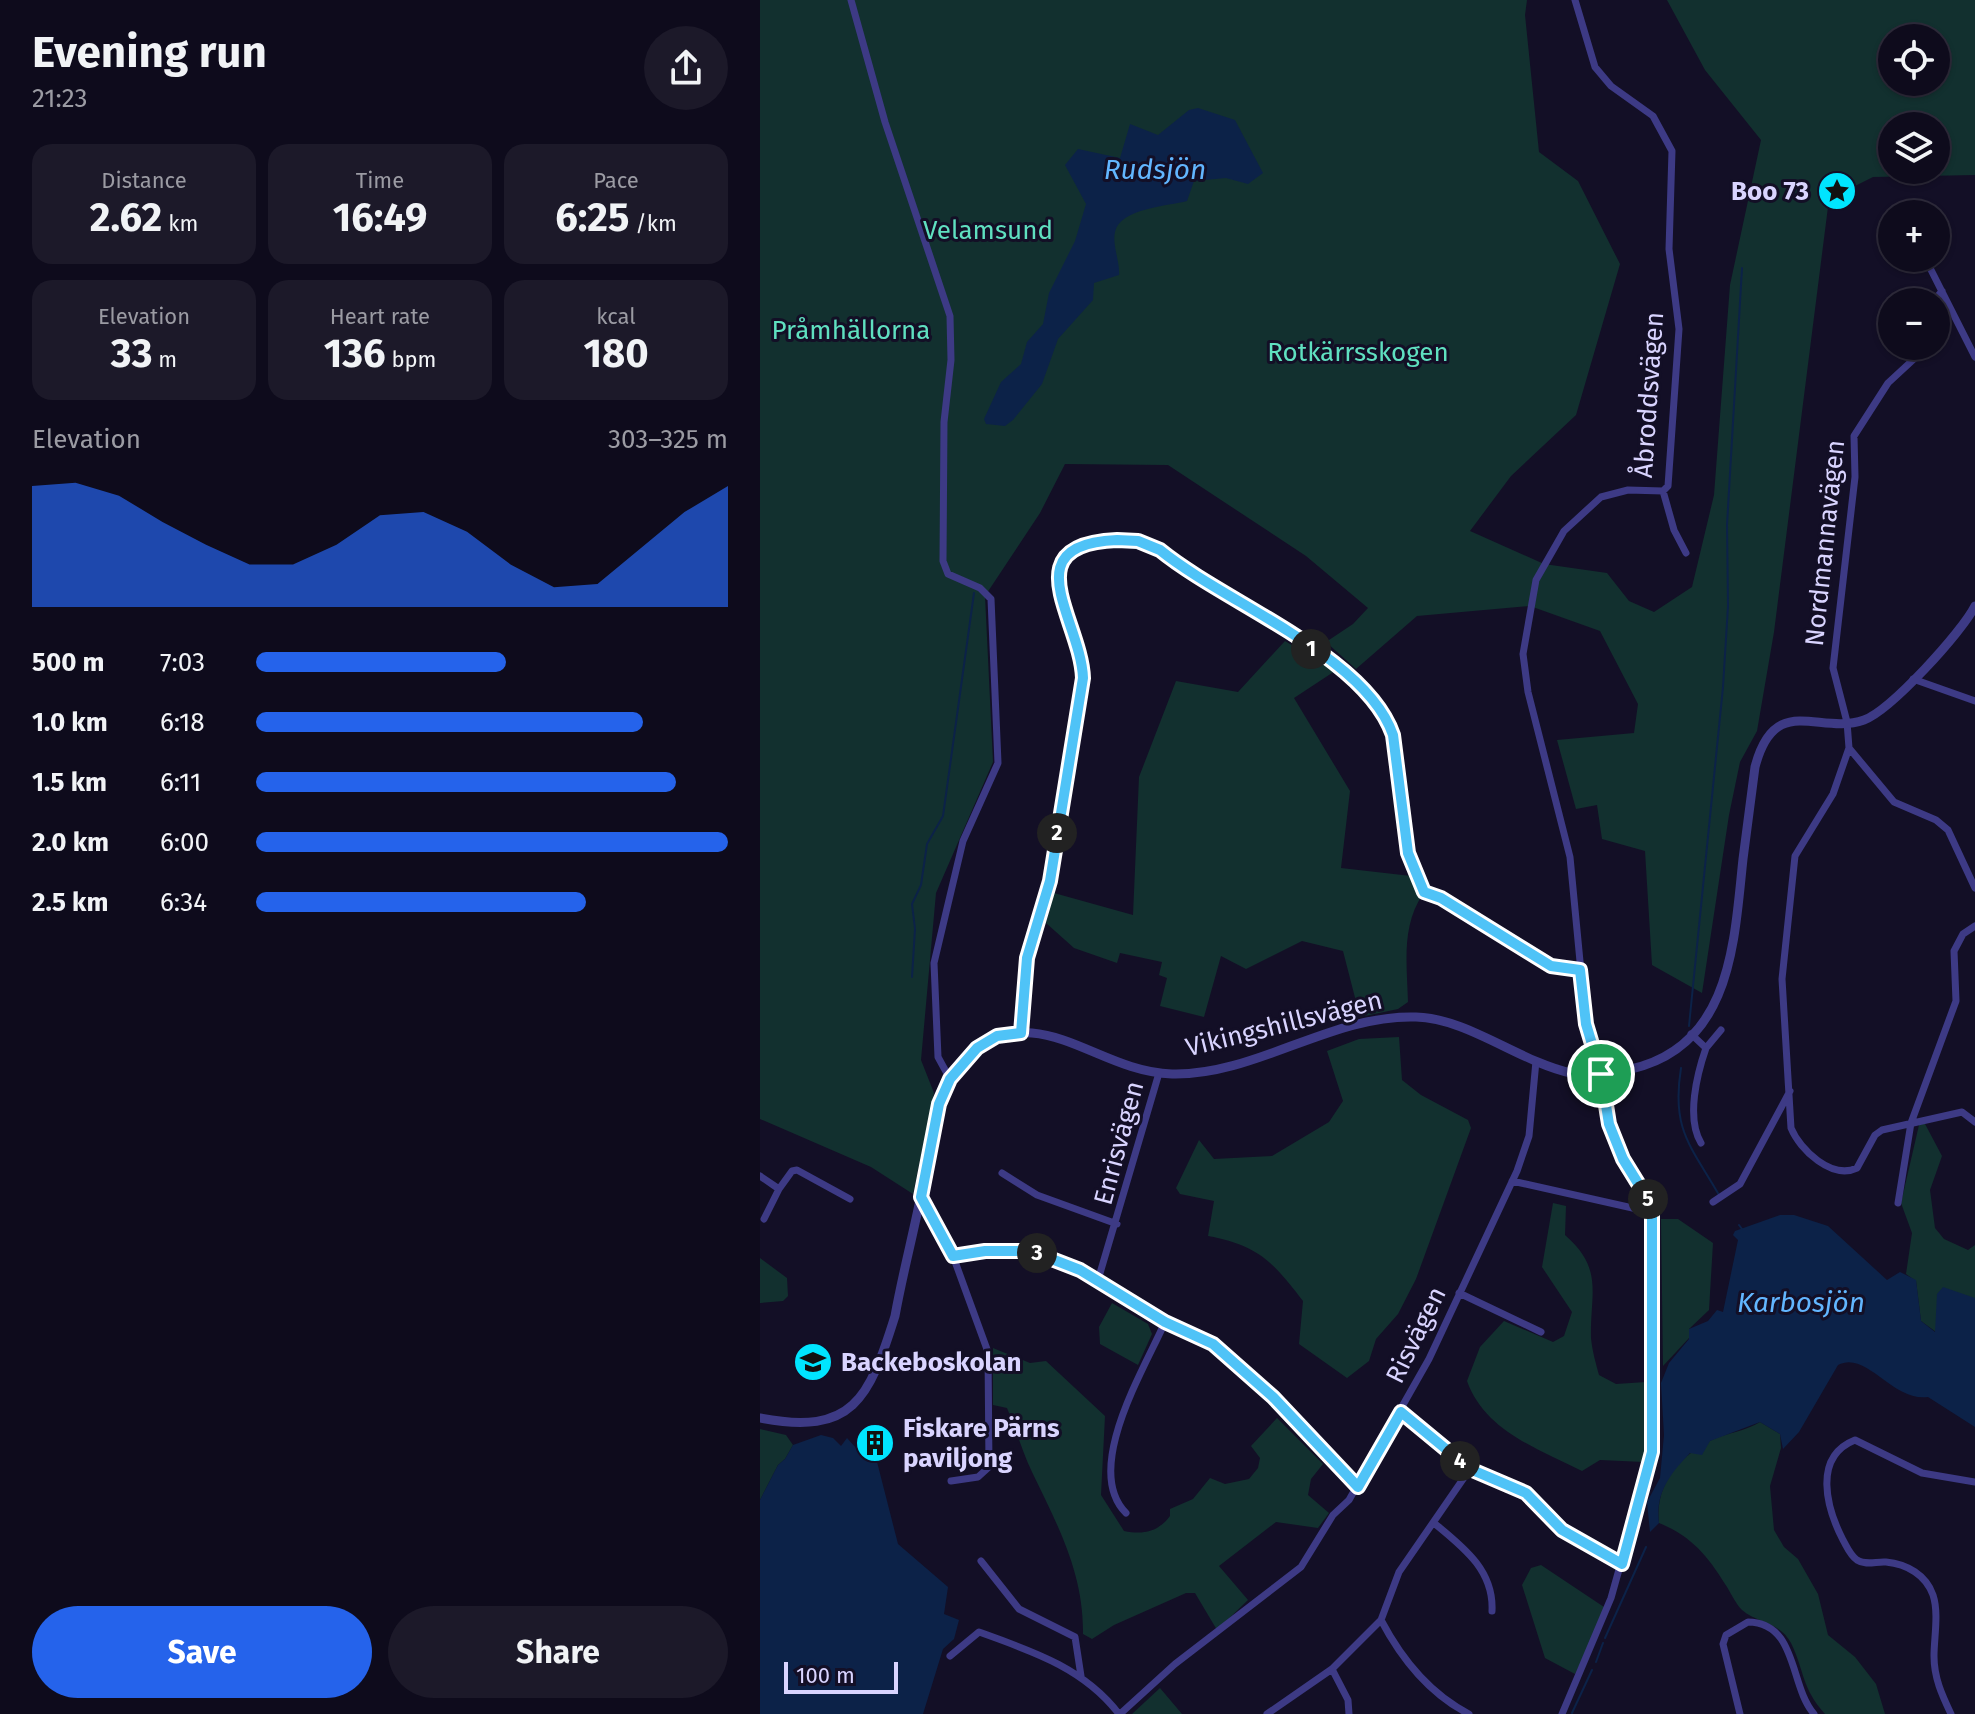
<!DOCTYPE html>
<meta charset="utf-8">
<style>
:root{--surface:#0e0b1c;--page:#1c1929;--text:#f1f3f6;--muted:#9b9ba3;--line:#2e2b3b;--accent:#2563eb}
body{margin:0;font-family:"Fira Sans",sans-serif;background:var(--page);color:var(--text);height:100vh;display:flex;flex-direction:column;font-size:30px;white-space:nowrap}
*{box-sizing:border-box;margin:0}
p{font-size:26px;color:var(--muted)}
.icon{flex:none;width:44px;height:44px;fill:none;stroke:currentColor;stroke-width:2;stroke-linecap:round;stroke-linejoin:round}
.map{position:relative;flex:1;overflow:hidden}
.panel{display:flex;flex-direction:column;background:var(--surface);width:760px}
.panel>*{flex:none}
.controls{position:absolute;left:1118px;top:24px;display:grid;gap:16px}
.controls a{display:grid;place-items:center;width:72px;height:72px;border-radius:50%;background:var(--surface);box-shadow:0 2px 6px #0004,0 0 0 2px var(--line);font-size:40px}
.scale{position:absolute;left:24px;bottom:20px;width:114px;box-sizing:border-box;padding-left:8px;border:4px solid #d9d4ff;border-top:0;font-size:22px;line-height:28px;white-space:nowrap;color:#d9d4ff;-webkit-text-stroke:6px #130f26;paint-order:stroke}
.pin{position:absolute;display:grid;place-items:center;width:68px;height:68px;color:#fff;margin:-34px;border:4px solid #fff;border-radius:50%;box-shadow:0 2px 8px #0007}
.km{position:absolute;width:40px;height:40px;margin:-20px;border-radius:50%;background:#222;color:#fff;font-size:22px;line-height:40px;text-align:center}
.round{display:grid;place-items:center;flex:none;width:84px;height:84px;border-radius:42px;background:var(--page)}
.headline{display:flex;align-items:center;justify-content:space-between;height:136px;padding:0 32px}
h1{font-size:44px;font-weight:700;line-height:60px}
.metrics{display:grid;grid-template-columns:repeat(3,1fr);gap:12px;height:136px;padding:8px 32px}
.metrics div{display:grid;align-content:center;border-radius:20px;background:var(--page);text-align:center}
.metrics b{font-size:40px;font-weight:700}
.metrics small{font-size:22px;font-weight:400}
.metrics p{font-size:22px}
.chart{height:224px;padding:16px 32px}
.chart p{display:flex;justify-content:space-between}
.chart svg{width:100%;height:144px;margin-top:8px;fill:var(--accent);opacity:.7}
.cta{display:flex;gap:16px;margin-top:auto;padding:16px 32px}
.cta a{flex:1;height:92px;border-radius:48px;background:var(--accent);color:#fff;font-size:32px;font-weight:700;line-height:92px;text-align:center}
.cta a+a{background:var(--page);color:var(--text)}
ul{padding:0 32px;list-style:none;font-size:26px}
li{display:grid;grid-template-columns:128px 96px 1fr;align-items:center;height:60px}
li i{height:20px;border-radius:10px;background:var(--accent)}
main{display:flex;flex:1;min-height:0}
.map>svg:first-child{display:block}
</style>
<main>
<section class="panel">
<div class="headline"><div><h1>Evening run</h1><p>21:23</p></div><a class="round"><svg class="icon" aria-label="share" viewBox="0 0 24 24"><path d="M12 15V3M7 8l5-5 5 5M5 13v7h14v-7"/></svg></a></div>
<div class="metrics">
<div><p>Distance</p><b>2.62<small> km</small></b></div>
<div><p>Time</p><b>16:49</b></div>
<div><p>Pace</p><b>6:25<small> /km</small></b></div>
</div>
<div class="metrics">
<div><p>Elevation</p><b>33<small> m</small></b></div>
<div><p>Heart rate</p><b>136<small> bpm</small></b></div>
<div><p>kcal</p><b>180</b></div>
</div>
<div class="chart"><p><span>Elevation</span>303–325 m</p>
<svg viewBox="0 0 160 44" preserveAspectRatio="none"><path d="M0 44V7L10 6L20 10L30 18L40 25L50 31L60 31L70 25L80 16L90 15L100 21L110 31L120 38L130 37L140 26L150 15L160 7V44z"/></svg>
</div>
<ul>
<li><b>500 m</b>7:03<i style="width:53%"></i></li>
<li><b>1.0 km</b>6:18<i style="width:82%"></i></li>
<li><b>1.5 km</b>6:11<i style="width:89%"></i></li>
<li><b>2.0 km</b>6:00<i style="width:100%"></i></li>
<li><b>2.5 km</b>6:34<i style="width:70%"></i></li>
</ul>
<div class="cta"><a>Save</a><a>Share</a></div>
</section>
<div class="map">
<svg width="1215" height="1714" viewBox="0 0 1215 1714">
<rect width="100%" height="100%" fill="#130f26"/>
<path fill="#12302f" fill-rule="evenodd" d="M0,0H767L765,15L779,152L818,181L860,264L816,415L751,476L710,531L784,564L847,573L869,601L894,612L932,587L954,495L970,285L1001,140L945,70L907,0H1215V175L1113,177L1069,199L1014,632L997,731L980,762L969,815L942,993L892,965L885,851L842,839L837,805L816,809L797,740L874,733L878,704L840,631L770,606L657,616L596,669L566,642L593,624L608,608L546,556L408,465L305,464L280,513L225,596L233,762L176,893L161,1060L174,1093L153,1194L111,1167L0,1119ZM1132,38H1176V82H1132ZM1132,126H1176V170H1132Z
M525,641L575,671L534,698L590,791L581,868L651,876L663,894C641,926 647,965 648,1002L638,1009L600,1017L583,951L542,941L486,969L461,956L444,1017L400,1006L407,978L399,975L402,962L360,953L357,963L314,948L286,923L294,893L373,915L379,777L416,681L478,692Z
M639,1037L642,1080L661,1095L708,1120L711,1128L656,1279L638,1314L616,1339L609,1361L587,1378L539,1344L543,1301C513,1262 498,1245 448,1236L454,1201L420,1194L416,1188L439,1140L454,1159L512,1156L569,1122L583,1101L567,1051L599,1039Z
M1164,1122L1182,1156L1170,1190L1175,1228L1184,1239L1208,1250L1215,1245V1298H1206L1177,1320L1176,1332L1161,1321L1156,1281L1146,1274L1152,1233L1141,1203L1159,1125Z
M793,1203L806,1206L805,1235C844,1269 830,1293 831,1338C832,1350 836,1364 839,1375L856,1384L886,1382L884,1462L840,1460L822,1471C778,1449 725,1431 707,1381L720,1347L744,1321L793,1342L804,1336L812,1312L782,1267Z
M901,1219H918L953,1243L949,1310L929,1329V1338L903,1366Z
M0,1258L27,1278L28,1296L23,1301L0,1303Z
M352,1303L388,1324L392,1334L378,1365L340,1344L339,1327Z
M233,1348L270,1363L286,1361L345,1416L341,1495L364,1531C383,1535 398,1532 410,1516V1509L433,1499L450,1478L465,1484L489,1479L498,1468L500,1458L491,1446L517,1418L563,1464L551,1479L548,1495L569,1513L558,1528L516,1522L459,1566L488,1600L457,1630L435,1593H426L354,1625L332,1639L323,1634C324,1573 297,1524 272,1472C262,1451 256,1429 247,1408L233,1405Z
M1000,1422L1020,1434L1021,1448L1010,1486L1014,1530L1024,1547L1038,1559L1058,1594L1068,1635L1095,1657L1116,1684L1125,1714H1065C1041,1687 1045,1672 1031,1643C1019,1621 998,1624 982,1610C975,1603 970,1591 965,1584C948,1556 930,1535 899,1523C894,1483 923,1451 959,1437C973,1432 987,1430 1000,1422Z
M0,1429L26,1435L33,1445L25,1459L18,1465L0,1500Z
M781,1565L847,1609L815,1674L785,1658L762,1585L771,1568Z
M400,1688L422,1714H372Z"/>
<path fill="#0c2248" d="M438,108L475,120L503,173L488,184L466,178L434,181L427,201C409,206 360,208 355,232C352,245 360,261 359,275L334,283L333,300L298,339L282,384L253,420L245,426L226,424L224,419L241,382L261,364L267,342L283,324L289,293L315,241L326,204L305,165L318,149L360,158L370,124L398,135L429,110Z
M1020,1215H1034L1068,1226L1127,1280L1140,1272L1156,1280L1161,1321L1175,1332L1177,1294L1183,1287L1215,1298V1427L1168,1397C1132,1402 1107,1350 1078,1365L1039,1432L1023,1449L1020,1434L1000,1422L950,1441L942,1455L930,1453C910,1474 895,1493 899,1523L890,1532L887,1502L900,1478L904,1435L901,1383L909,1363L929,1339V1329L948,1321L957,1310L963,1312L978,1240L973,1235L975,1231Z
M61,1435L73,1438L81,1446L87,1438L96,1448L115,1454L138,1544L188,1587L184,1614L199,1620L194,1639L183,1649L163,1714H0V1500L18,1465L25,1459L33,1445Z"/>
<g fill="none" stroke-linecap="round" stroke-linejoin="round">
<path stroke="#0c2248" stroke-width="2" d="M152,977L155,929L152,904L161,885L167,844L183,816L214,593
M929,1026L963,687L968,606L967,525L982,268
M921,1068C911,1130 931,1146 959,1195
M979,1225L982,1229
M845,1638L886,1547
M836,1662L843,1643
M812,1713L832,1670"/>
<path stroke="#3d3a85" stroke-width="7" d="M91,0L125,122L190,316L191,360L184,422L183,561L188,574L220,588L231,599L238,763L203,841L174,963L178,1057L190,1079
M1165,258L1215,357
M1173,302L1182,291
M1168,346L1128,383L1094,436L1095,477L1073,668L1087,722L1089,748L1073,794L1035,856L1022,979L1031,1128C1040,1150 1072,1180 1097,1168L1115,1135L1122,1130L1202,1112L1215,1122
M903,491L914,530L926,553
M1153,679L1215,701
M1089,748L1134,802L1176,820L1188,830L1215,888
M261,1033L267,958L290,881L322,685C326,631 260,562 334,542C356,537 380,539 400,550C465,603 605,656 633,735L648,853L664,892L681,898L791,966L820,970
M931,1034L946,1048L961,1030
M941,1143C926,1118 937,1074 946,1048
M242,1173L277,1195L357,1224
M0,1176L19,1189L4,1219
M752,1181L877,1209L892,1206
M19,1189L32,1171L37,1170L90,1199
M161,1197L193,1256L228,1352L229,1467L218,1477L191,1481
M953,1202L980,1184L1030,1091
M1138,1203L1151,1123L1196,1001L1194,951L1203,934L1215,926
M193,1256L225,1251H271L320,1270L405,1322L453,1344L513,1397L598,1487
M338,1280L399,1073
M699,1293L781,1332
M641,1412L710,1469L766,1493L802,1530L862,1564
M366,1513C322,1469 385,1368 405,1322
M674,1523C703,1547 734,1570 732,1611
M221,1561L259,1609L315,1637L321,1676
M190,1656L219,1632C272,1651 324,1668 359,1714
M572,1669L588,1700L589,1714
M360,1714L415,1664L541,1567L573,1515L589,1500L669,1359L757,1171L769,1136L776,1061
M507,1714L572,1669L621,1620
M709,1714C670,1694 641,1658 621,1620L639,1572L710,1469
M802,1714L851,1598L892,1452V1206L863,1159L849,1124L841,1074L826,1024L810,857L768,692L763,654L776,580L804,531L841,497L868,490L903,491L908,486L919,329L909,249L912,151L893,116L851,86L835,67L815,0
M980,1714L963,1644L966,1635L988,1622C1038,1623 1029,1685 1054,1714
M1191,1714C1182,1695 1174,1678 1174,1656C1174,1638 1179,1613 1173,1595C1166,1575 1147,1564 1126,1562C1117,1561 1106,1566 1097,1560C1090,1555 1087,1547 1083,1540C1067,1509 1052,1457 1095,1440L1162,1473L1215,1482"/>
<path stroke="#3d3a85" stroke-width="9" d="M0,1418C93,1436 109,1399 135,1316C142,1277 152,1239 160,1200C175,1136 180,1024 272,1033C318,1037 358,1072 412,1074C495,1076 572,1014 656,1017C707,1018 760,1062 811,1073C831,1077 851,1073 871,1069C972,1046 974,942 983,859C987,828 991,798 995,767C1015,691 1059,736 1104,720C1131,710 1202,632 1215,606"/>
</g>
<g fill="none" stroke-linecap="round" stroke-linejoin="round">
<g stroke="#fff" stroke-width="16">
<path id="route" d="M357,540L378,541L400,550C465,603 606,656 633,735L648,853L664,892L681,898L791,966L820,970L826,1024L841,1074L849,1124L863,1159L892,1206V1452L862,1564L802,1530L766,1493L710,1469L641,1412L598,1487L513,1397L453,1344L405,1322L320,1270L271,1251H225L193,1256L161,1197L179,1104L190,1079L217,1048L237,1036L261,1033L267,958L290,881L323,678C321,620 252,544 357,540Z"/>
</g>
<use href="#route" stroke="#4fc3f7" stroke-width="10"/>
</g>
<defs>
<g id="sight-disc" transform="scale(2)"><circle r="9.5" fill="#00e5ff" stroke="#130f26"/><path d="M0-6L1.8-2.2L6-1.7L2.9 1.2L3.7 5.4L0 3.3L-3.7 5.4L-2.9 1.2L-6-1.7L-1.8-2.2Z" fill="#111"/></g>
<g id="school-disc" transform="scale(2)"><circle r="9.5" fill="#00e5ff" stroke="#130f26"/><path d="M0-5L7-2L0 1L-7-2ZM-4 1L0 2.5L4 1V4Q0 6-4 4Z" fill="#111"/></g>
<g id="building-disc" transform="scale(2)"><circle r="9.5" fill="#00e5ff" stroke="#130f26"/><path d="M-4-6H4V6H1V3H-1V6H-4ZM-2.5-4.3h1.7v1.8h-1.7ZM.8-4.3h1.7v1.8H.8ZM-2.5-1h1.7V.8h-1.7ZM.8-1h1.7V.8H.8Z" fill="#111"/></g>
</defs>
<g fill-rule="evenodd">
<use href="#sight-disc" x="1077" y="191"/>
<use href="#school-disc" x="53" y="1362"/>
<use href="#building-disc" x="115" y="1443"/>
</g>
<g text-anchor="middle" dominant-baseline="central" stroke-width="6" stroke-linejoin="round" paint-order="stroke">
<g font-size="26" font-weight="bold" fill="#d9d4ff" stroke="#130f26" text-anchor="start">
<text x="1049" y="191" text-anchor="end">Boo 73</text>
<text x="81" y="1362">Backeboskolan</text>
<text x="143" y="1428">Fiskare Pärns<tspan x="143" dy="30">paviljong</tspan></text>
</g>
<g font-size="26" fill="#5fe0c0" stroke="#130f26">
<text x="228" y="230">Velamsund</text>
<text x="91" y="330">Pråmhällorna</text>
<text x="598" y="352">Rotkärrsskogen</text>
</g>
<g font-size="26" fill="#d9d4ff" stroke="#130f26">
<text transform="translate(889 395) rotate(-86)">Åbroddsvägen</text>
<text transform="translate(1065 543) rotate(-84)">Nordmannavägen</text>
<text transform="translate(524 1024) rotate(-14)">Vikingshillsvägen</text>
<text transform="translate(359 1143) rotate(-75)">Enrisvägen</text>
<text transform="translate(656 1335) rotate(-64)">Risvägen</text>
</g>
<g font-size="28" font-style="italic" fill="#62b6ff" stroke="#130f26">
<text x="395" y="169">Rudsjön</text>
<text x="1041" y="1302">Karbosjön</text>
</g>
</g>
</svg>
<div class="controls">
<a><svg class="icon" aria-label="locate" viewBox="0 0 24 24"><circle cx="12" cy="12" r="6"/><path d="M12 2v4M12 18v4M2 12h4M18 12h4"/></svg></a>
<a><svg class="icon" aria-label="layers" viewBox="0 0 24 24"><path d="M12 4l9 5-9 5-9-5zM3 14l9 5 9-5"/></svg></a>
<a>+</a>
<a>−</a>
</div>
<div class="scale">100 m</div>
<div class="pin" style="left:841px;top:1074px;background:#1e9e55"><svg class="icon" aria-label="arrive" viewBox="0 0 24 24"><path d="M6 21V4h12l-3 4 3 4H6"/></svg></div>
<b class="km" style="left:551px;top:649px">1</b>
<b class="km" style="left:297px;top:833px">2</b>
<b class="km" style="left:277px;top:1253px">3</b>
<b class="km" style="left:700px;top:1461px">4</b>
<b class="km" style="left:888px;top:1199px">5</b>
</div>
</main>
